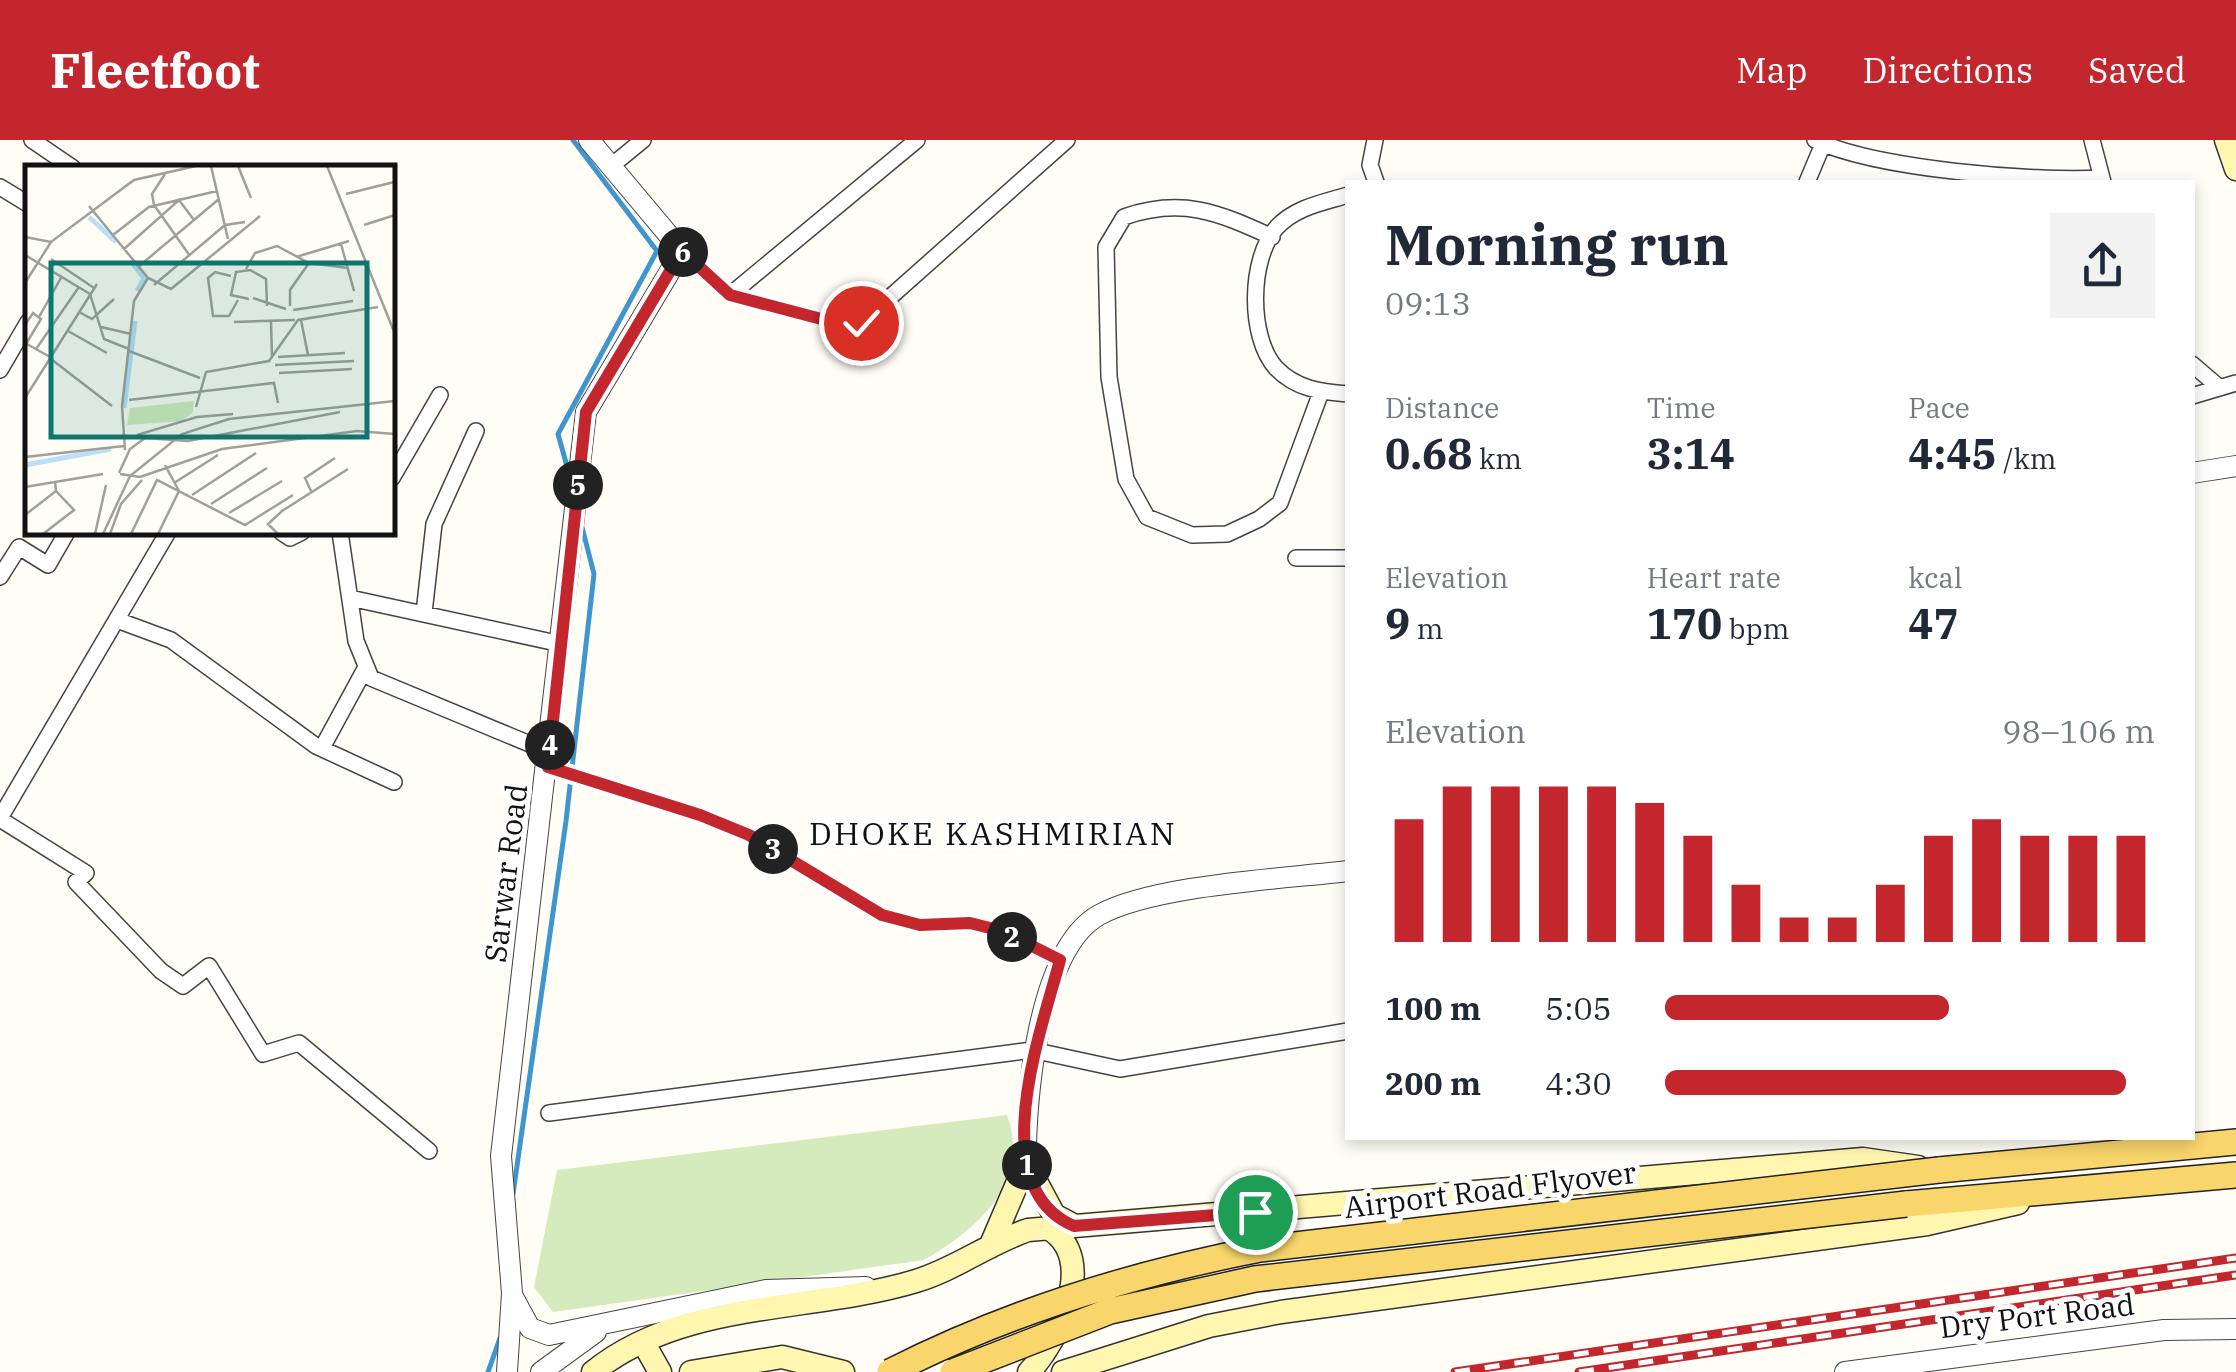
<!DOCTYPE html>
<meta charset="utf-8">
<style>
:root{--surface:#fff;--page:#f2f2f3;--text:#1f2937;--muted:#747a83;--accent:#c4262e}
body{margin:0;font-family:"IBM Plex Serif",serif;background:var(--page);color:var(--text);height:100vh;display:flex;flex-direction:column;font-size:38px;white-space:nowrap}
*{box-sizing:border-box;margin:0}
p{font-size:32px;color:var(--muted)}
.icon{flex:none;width:55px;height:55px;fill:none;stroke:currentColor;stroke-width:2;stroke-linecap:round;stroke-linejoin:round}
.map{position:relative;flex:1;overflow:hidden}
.sheet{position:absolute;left:1345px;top:40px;width:850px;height:960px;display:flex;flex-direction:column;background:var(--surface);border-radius:0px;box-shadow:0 5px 15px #0003}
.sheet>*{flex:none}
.pin{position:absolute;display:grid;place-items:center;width:85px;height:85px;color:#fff;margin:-42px;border:5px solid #fff;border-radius:50%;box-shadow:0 2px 10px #0007}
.km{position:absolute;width:50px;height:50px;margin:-25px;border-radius:50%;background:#222;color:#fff;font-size:28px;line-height:50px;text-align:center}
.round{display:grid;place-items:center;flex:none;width:105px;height:105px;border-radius:0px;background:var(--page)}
.head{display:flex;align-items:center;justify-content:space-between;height:170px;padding:0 40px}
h1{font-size:55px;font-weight:700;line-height:75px}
.figures{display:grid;grid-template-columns:repeat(3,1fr);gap:15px;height:170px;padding:10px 40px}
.figures div{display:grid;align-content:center}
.figures b{font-size:42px;font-weight:700}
.figures small{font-size:28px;font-weight:400}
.figures p{font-size:28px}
.chart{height:280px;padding:20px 40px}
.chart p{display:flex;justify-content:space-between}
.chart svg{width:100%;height:180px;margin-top:10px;stroke:var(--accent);stroke-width:6}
ul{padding:0 40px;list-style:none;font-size:32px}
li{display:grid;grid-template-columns:160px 120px 1fr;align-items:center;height:75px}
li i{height:25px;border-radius:12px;background:var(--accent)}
header{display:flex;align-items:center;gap:60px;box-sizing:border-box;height:140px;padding:0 50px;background:var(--accent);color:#fff}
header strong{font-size:48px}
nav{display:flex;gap:55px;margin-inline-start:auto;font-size:35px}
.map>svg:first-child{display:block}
</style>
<header>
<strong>Fleetfoot</strong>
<nav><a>Map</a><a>Directions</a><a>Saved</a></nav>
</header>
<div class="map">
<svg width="2236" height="1232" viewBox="0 0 2236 1232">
<rect width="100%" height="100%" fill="#fffdf5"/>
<path fill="#d5ebbd" d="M1007,975C1032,1043 976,1090 924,1120L553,1172L534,1147L557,1030Z"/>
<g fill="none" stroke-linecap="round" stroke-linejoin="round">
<path stroke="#3f96cf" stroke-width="5" d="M570,337L558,294L657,111L573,0
M513,1054L566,681L594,434L582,387
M488,1232L500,1198"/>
<g stroke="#444" stroke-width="18">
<path id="minor" d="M32,0L73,28
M1375,0L1370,25L1376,42
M1815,0C1876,29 2034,42 2102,38
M2092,0L2103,42
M610,27L643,0
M1807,42L1823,4
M0,47L28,64
M1348,55C1322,63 1296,67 1277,87C1249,118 1248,197 1276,228C1296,249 1321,252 1348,254
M1272,97C1218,72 1181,57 1124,77L1106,107L1109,237L1126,339L1147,377L1192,395L1227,394L1259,379L1280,363L1321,252
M682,111L730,155L848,186L861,183L1067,0
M730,155L917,0
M2192,224L2220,248
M0,230L28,182
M2192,256L2236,243
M392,338L440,255
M281,392L290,398L302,392
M340,392L356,501L371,538L549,612
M1296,418H1348
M0,437L19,407L48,425L67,392
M350,458L561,504
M424,473L434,384L476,291
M117,480L171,500L316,606L394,642
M322,608L366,527
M548,627L700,675L749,695L882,775L920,785L971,783L1002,791L1060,820
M0,678L168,392
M0,679L86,733L76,742L161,831L183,846L209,826L263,914L299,903L429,1011
M549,973L1032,910L1120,929L1348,891"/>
</g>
<g stroke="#444" stroke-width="22">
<path id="tertiary" d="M2192,333L2236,326
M1026,1023C1025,960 1038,809 1099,775C1154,745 1282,739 1348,731
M512,1155L530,1188L549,1195L766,1150L866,1147
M507,1232L512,1153L501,1016L586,272L682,111L589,0
M541,1232L596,1192
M1845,1232L2164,1190L2236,1189"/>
</g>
<g stroke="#333" stroke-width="25">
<path id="secondary" d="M2226,0L2236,29
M1026,1023L1054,1075L1075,1086
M990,1107L1026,1023
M643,1202L660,1232
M593,1232C684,1159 810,1173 916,1141C956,1129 989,1103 1028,1090L1863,1019L1918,1027
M691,1232L782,1217L843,1232
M1029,1232C1058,1201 1100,1118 1048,1088
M1063,1232L1209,1186L1281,1172L1927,1084L2018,1063"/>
</g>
<g stroke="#222" stroke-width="28">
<path id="primary" d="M1939,1030L2236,1002
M1906,1064L2236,1035"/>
</g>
<use href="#minor" stroke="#fff" stroke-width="15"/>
<use href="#tertiary" stroke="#fff" stroke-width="20"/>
<use href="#secondary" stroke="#fff6b0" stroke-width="22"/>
<use href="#primary" stroke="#f9d66b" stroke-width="25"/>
<g stroke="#c4262e" stroke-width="9">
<path id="rail" d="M1455,1232L2236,1118
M1579,1232L2236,1135"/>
</g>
<use href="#rail" stroke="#fff" stroke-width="5" stroke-dasharray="15" stroke-linecap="butt"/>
<g stroke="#222" stroke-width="28" stroke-linecap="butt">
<path id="primary-bridge" d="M890,1232C1008,1172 1131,1134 1260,1109L1939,1030
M953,1232L1110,1171L1255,1139L1906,1064"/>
</g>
<use href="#primary-bridge" stroke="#f9d66b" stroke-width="25"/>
</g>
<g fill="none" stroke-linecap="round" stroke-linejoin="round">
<g stroke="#fff" stroke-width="20">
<path id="route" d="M861,183L848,186L730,155L682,111L586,272L548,627L700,675L749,695L882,775L920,785L970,783L1002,791L1060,820C1042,889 982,1047 1074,1086L1255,1072"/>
</g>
<use href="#route" stroke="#c4262e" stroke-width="12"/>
</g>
<g text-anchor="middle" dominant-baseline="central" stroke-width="10" stroke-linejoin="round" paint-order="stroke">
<g font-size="30" fill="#111" stroke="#fff">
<text transform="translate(505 733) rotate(-83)">Sarwar Road</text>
<text transform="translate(1490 1049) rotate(-7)">Airport Road Flyover</text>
<text transform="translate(2037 1175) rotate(-7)">Dry Port Road</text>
</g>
<g font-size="32" letter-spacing="2.5" fill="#111" stroke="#fff">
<text x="993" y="693">DHOKE KASHMIRIAN</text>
</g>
</g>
<g transform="translate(25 25)">
<rect width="370" height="370" fill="#fffdf5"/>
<path d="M169,236L168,247L157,256L102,260L105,243Z" fill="#d5ebbd"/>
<path fill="none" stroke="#b9e0f7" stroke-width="5" d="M64,52L91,77M108,99L119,113L112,126M99,243L110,156M0,300L86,284"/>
<path fill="none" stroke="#a09f9a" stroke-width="2.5" d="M186,1L203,74M213,1L226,33M302,1L370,169M140,9L127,29L129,40L165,91M321,29L369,17M64,41L123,113L146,124L235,51M339,60L370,50M88,70L124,42L192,26M0,72L26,77L109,15L171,1M316,79L329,126M99,84L154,35L169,55M0,90L65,129L79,174L104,184M271,92L324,76M26,94L69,123M113,102L194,34M221,104L230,88L252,81L284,98L323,103M206,111L190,107L183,113L188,151H204L213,135M0,118L26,77M129,120L200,60L220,57M228,133L261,144M224,134L206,130L211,107L225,105L241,114L242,141M265,141V125L284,98M268,145L328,136M54,147L67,154L89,134M14,152L37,111M276,155L283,190M209,157L270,155M246,157L247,191M0,160L8,148L16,154L1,179M76,162L106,169M43,166L82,188M0,178L27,193M11,184L54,122M104,186L175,213M253,192L320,188M26,194L87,241M250,200L329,196M254,208L327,204M0,233L72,119M104,235L249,218L253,238M171,242L181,207L244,196L273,155L353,142M112,270L172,252L208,249M100,285L97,241L109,136L123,113M0,292L99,281M94,308L105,284L120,273L163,276L315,247M95,309L115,312L197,284L332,266L370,269M149,318L193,290M0,322L78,309M286,326L280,313L310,293M167,330L231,288M186,339L242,303M204,348L257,316M0,350L31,326L30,317M18,369L49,345L31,326M70,369L81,320M78,369L105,311L157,269L204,254L370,236M85,369L96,339L117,315M106,369L132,315L220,360L268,330M133,369L154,326L140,300M253,369L243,359L257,346L323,304"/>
<path fill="#0f766e" fill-opacity="0.15" stroke="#0f766e" stroke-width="5" d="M26,98H342V272H26Z"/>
<rect width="370" height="370" fill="none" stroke="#111" stroke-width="5"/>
</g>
</svg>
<div class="pin" style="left:1255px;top:1072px;background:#1e9e55"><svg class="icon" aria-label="arrive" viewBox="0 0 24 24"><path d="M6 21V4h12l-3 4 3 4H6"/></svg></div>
<div class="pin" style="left:861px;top:183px;background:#d93025"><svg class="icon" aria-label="check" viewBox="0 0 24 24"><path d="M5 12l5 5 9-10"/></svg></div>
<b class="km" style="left:1027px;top:1025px">1</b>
<b class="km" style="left:1012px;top:797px">2</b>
<b class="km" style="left:773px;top:709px">3</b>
<b class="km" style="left:550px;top:605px">4</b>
<b class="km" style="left:578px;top:345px">5</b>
<b class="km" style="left:683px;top:112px">6</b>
<section class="sheet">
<div class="head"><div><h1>Morning run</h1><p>09:13</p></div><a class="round"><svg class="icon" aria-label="share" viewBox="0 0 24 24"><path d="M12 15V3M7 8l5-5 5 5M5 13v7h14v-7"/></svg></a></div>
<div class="figures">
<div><p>Distance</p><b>0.68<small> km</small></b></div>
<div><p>Time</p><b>3:14</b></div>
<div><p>Pace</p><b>4:45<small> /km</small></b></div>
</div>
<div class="figures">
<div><p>Elevation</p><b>9<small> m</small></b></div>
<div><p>Heart rate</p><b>170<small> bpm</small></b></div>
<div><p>kcal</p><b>47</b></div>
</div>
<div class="chart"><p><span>Elevation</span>98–106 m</p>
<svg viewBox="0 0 160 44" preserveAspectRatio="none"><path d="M5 44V14M15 44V6M25 44V6M35 44V6M45 44V6M55 44V10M65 44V18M75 44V30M85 44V38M95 44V38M105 44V30M115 44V18M125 44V14M135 44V18M145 44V18M155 44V18"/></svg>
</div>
<ul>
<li><b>100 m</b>5:05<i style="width:58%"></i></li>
<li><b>200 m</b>4:30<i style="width:94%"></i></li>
</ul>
</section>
</div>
